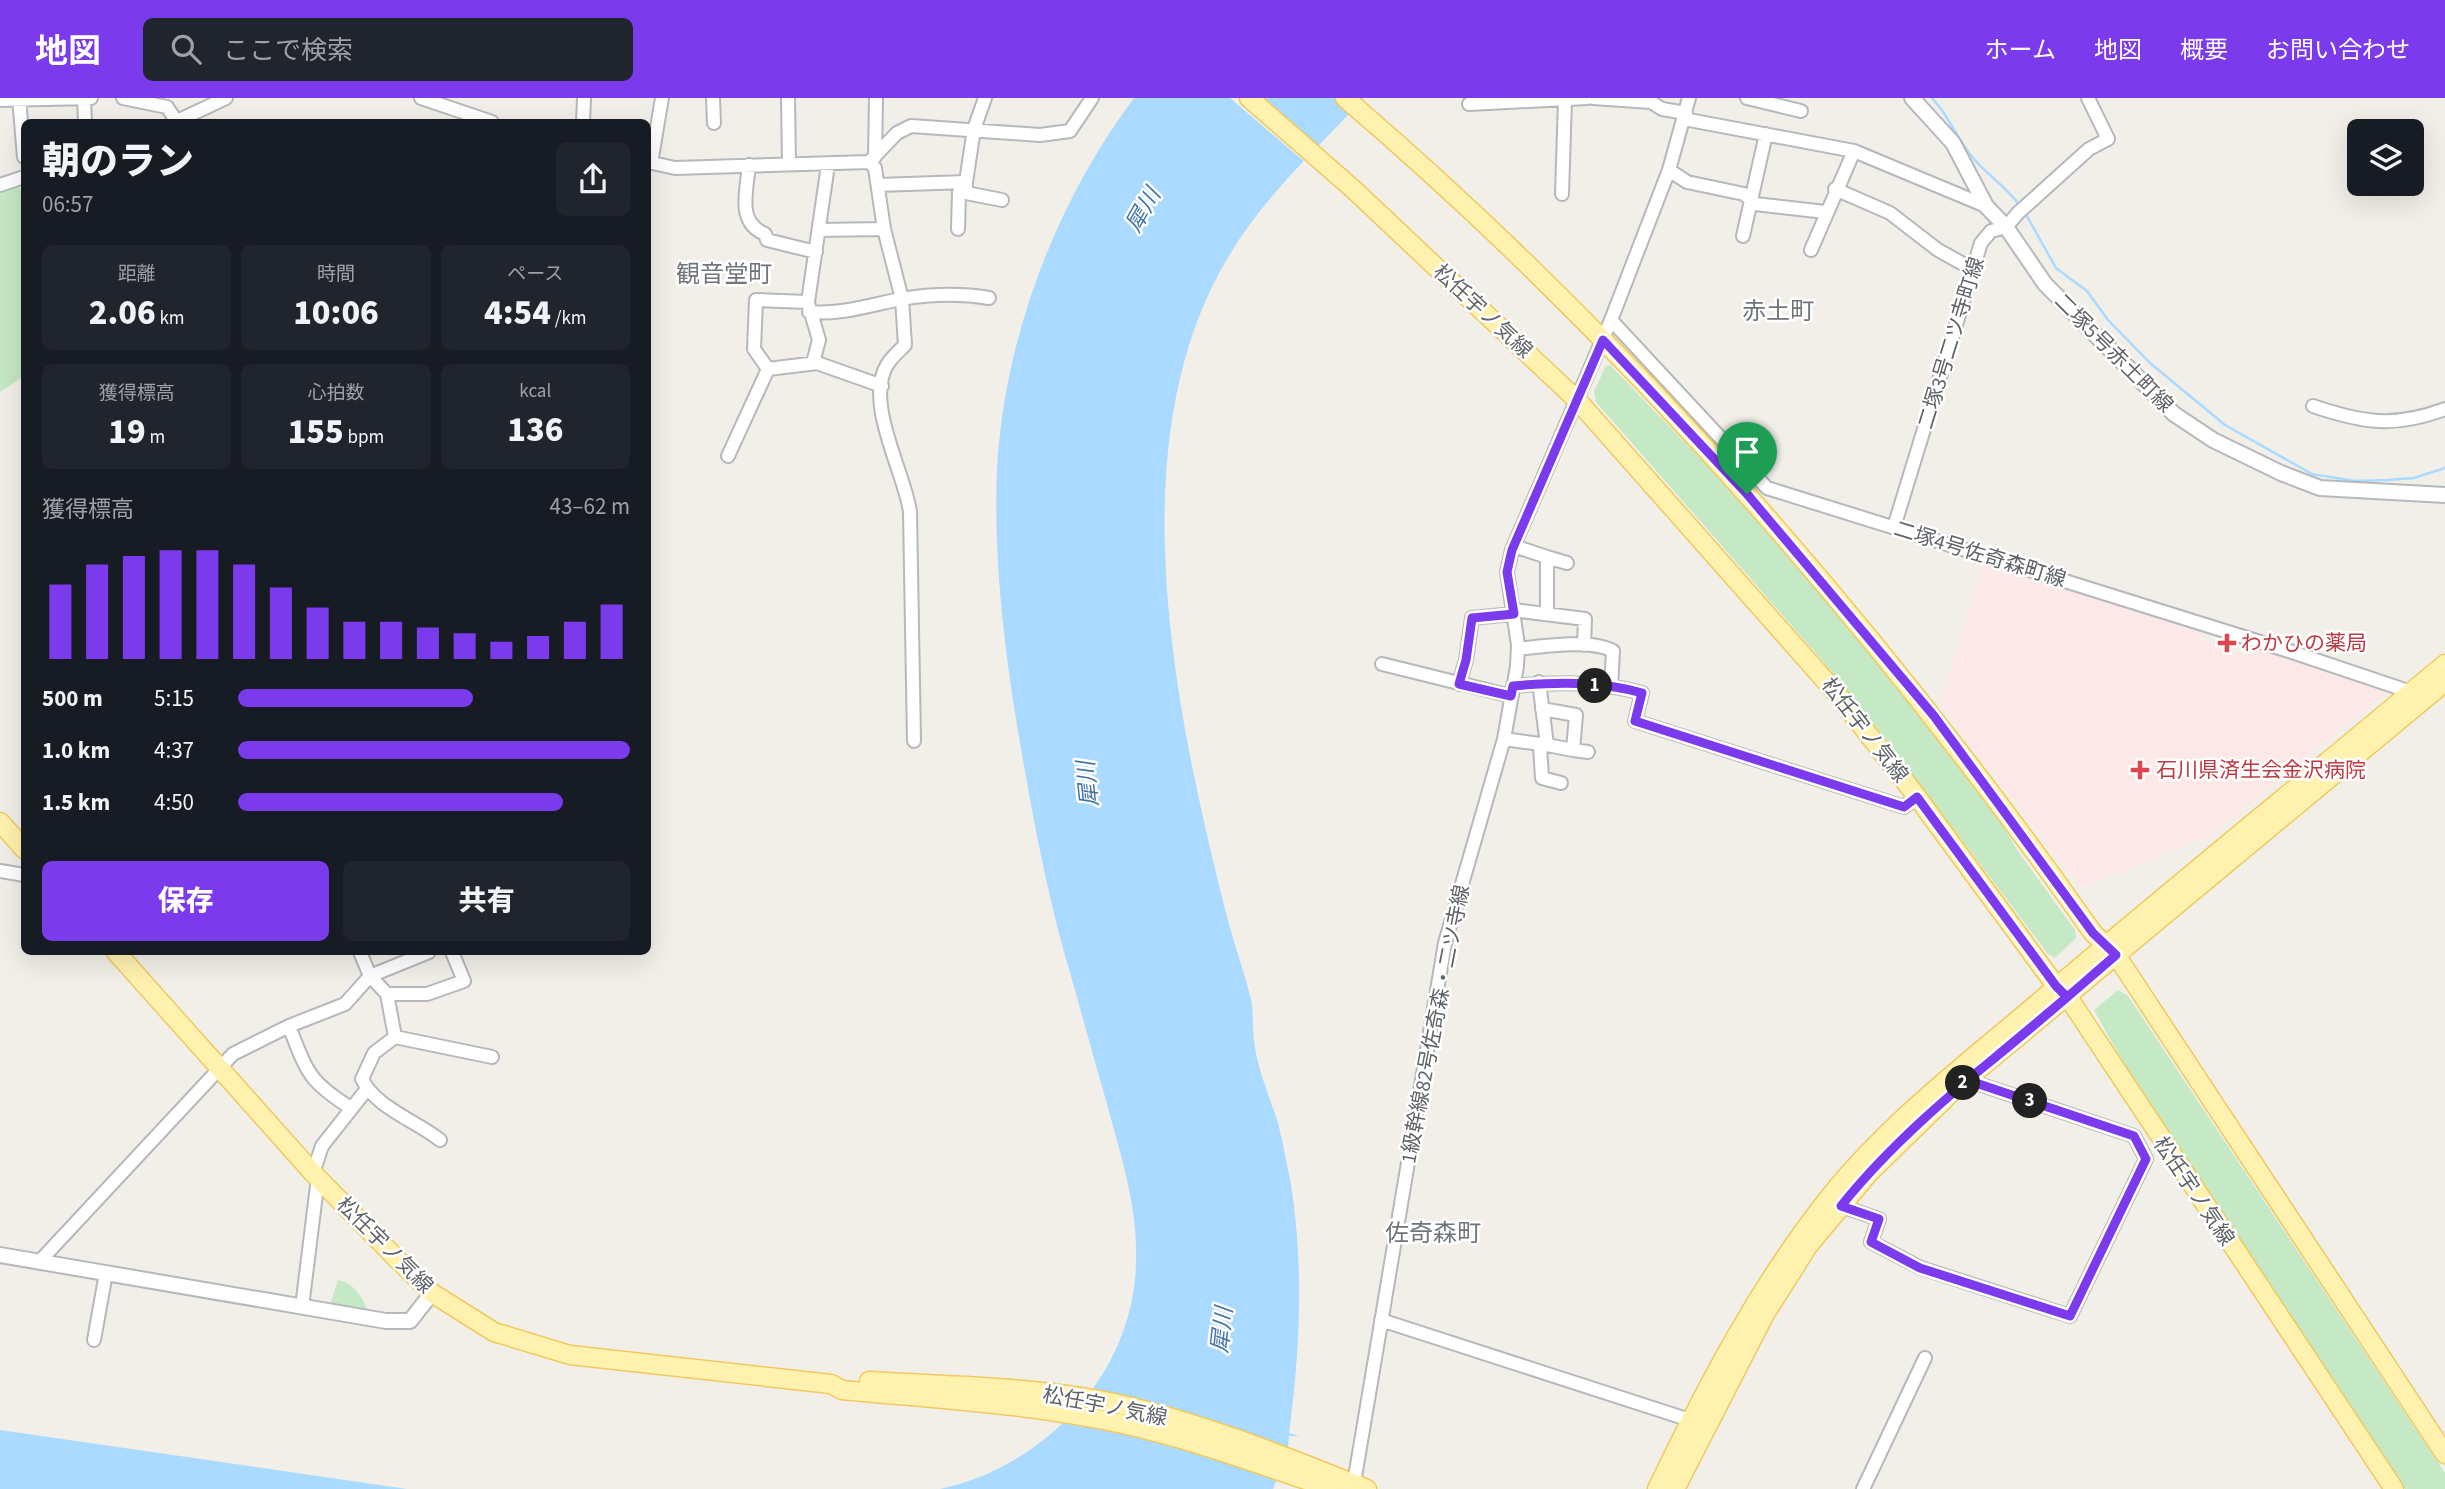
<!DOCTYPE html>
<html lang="ja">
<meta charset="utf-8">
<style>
:root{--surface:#171b24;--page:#20242c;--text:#f1f3f6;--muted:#9ea1a6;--accent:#7c3aed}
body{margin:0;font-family:"Source Sans 3","Noto Sans JP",sans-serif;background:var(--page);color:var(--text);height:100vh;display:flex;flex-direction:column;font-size:26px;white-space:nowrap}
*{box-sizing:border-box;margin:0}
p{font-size:23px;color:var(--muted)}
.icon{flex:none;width:38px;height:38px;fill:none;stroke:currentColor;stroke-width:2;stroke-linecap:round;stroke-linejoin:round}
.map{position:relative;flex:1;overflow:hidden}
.details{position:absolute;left:21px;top:21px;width:630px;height:836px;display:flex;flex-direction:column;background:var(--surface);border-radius:10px;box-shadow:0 7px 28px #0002}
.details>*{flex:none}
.controls{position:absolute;left:2347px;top:21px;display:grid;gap:14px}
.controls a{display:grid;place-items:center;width:77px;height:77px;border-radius:10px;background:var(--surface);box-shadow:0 7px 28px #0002;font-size:35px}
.pin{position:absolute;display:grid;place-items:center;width:60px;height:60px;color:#fff;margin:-72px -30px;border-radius:50% 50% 50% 0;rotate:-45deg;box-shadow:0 0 7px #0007}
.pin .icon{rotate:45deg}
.km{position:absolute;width:35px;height:35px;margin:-18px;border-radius:50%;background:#222;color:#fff;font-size:19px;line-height:35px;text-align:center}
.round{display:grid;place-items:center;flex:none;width:74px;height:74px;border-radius:10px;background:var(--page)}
.overview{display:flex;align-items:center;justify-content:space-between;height:119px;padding:0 21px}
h1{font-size:38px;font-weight:800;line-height:52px}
.metrics{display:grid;grid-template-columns:repeat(3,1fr);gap:10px;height:119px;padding:7px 21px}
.metrics div{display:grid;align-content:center;border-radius:10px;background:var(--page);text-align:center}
.metrics b{font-size:35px;font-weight:800}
.metrics small{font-size:19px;font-weight:400}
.metrics p{font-size:19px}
.chart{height:196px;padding:14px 21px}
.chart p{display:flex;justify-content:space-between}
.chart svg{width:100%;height:126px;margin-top:7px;stroke:var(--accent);stroke-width:6}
.button{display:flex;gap:14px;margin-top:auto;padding:14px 21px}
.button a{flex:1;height:80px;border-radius:10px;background:var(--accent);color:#fff;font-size:28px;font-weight:800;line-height:80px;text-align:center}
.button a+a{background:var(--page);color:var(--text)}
ul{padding:0 21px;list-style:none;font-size:23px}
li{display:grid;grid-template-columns:112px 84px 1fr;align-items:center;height:52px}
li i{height:18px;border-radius:9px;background:var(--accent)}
header{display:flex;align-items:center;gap:42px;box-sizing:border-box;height:98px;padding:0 35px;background:var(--accent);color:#fff}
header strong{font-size:33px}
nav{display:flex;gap:38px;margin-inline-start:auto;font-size:24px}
.search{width:490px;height:63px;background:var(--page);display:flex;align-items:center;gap:18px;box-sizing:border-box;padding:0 24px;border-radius:10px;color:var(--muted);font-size:26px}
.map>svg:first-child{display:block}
</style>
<header>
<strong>地図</strong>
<div class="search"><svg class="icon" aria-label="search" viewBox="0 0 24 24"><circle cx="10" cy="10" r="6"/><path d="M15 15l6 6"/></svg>ここで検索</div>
<nav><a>ホーム</a><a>地図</a><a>概要</a><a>お問い合わせ</a></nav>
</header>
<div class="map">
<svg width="2445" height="1391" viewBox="0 0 2445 1391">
<rect width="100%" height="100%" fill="#f1efe8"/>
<path fill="#fce8e6" d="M1985,461L2204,529L2200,542L2247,557L2252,543L2392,590L2210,738L2081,790L1940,607Z"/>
<path fill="#c5e8c5" d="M19,84L24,114V278L0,294V91Z
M1610,267L1750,412L1870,553L1993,709L2017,752L2075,832L2076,840L2055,860L2048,856L1886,641L1821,561L1596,304L1594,293L1606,268Z
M2118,892L2128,898L2445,1375V1391H2405L2150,1013L2094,912Z
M338,1182C354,1185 363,1199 368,1214L330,1207Z"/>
<path fill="#aadaff" d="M1134,0H1364C1315,53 1264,98 1227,161C1116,348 1177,621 1227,819C1234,846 1244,873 1251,901C1254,917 1252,934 1255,950C1259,975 1270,1000 1278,1025C1283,1045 1287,1067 1291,1087C1304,1168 1300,1254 1289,1335L1299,1338H1289L1288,1350L1273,1391H940C1046,1368 1134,1275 1136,1164C1138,1109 1121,1058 1107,1006C1092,954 1078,902 1063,850C1046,788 1034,725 1023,662C1006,567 993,468 997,371C1004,240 1056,104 1134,0Z
M0,1332L407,1391H0Z"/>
<path fill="#f1efe8" d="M1230,0H1261L1320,51L1306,65Z"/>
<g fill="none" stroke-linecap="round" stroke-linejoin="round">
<path stroke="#aadaff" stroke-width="2.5" d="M1932,0C1949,18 1957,41 1973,60C1987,77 2007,89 2020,108
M2024,113L2056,170L2087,193L2108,222L2150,265L2225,327L2312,376L2355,383L2388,382L2414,380L2445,370"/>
<g stroke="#b5b8bc" stroke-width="16">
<path id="minor" d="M19,0L24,59
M84,0L85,24
M123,0L167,9L177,24
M421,0L492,24
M713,0L714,25
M788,0L789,65
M1593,0L1651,4L1662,11L1686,15
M1747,0L1801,13
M0,2L91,0
M1469,6L1587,0
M1684,21L1854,53L1986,108
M175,24L226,0
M583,24L584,0
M875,59L876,0
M648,64L675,70L869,64L897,35L911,28L1040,37L1070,33L1092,0
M869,64L875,70L884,131L902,201L905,247C899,253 891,260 887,267C864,305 905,375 910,414L914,643
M651,65L662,0
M749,67C747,93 736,124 765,136L767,142L816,154
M1669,72L1687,84L1744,96L1755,106L1825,114
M966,84L974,31L985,0
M0,87L24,79
M878,87L966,84V95L1002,102
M1835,91L1890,115L1938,152L1974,172
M1562,96L1565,2
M958,131L959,94L966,95
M819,132L884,131
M1743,138L1766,36
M1811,152L1854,53
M809,208L819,242L814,261L817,265
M809,214C841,217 870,207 901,201C931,196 959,195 989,200
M1611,222L1767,390L2289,553L2411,594
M768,271L754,251L756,202L808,204L828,67
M768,271L817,265L882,288
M2313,308C2363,325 2394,330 2445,311
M728,358L768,271
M1894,429L1981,145L1991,133L2006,129L2018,115L2089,51L2108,41L2088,0
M1514,448L1547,459V515
M1547,459L1567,465
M1513,512L1585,521L1584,547
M1518,551C1543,548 1592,541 1613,553L1611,589
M1382,566L1511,598
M1459,586L1466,562L1472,520L1513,516
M1513,588C1556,584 1600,583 1642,595L1635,623L1904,709L1917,699
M1542,611L1576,617L1573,652L1547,647
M1504,641L1547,647L1539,584
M1540,648L1542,680L1561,685
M1573,652L1588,654
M0,773L24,777
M429,854L370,878L387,896L395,939L374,955L362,981C375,1009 416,1023 440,1042
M387,896H427L464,883L452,854
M289,928C307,974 308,983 351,1010
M395,939L492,959
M313,1075L322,1048L367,991
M1841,1108L1879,1121L1871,1144L1921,1170L2070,1218L2146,1061L2134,1038L1967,982
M39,1164L233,956L289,928L345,906L370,878L360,854
M302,1209L318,1080
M1381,1222L1693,1323
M94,1242L106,1175
M1353,1391L1445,845L1504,641L1517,568L1518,547L1507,474L1512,452L1611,222L1669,72L1689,0
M1863,1391L1925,1260"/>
</g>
<g stroke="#b5b8bc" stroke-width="18">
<path id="tertiary" d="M1912,0L1953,45L1986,108L2006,129L2045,186L2174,316L2213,342L2281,375L2320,390L2445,397
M0,1157L386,1223H410L432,1195"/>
</g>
<g stroke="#f2c960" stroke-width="21">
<path id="primary" d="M1249,0L1352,90L1578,303L1837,596L1917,699L2056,888L2068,899L2394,1391
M1345,0C1630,244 1877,529 2093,835L2116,857L2445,1356
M0,724L24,751
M116,854L313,1075L398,1162L432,1195L494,1234L570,1257L831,1286L842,1292C936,1301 1031,1306 1123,1326C1195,1342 1263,1368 1333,1391
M869,1283C950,1288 1034,1288 1114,1305C1200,1324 1285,1358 1367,1391
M1657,1391C1706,1289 1760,1186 1831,1097C1891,1023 1967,965 2039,904C2173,790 2310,679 2445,566
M1675,1391L1765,1216L1808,1148L1869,1075L1956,990L2445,584"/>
</g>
<use href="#minor" stroke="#fff" stroke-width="12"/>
<use href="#tertiary" stroke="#fff" stroke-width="14"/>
<use href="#primary" stroke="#fff2af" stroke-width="18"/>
</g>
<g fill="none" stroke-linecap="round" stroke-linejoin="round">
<g stroke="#fff" stroke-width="14">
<path id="route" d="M1747,396L1603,242L1512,452L1507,474L1514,516L1472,520L1466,562L1459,586L1511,598L1513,588C1556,584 1600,583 1642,595L1635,623L1904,709L1917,699L2056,888L2067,899C1989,966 1906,1027 1841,1108L1879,1121L1871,1144L1920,1170L2070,1218L2146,1061L2134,1038L1967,982C2019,942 2067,899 2116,857L2093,835L1934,618L1747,396"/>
</g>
<use href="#route" stroke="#7c3aed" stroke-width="9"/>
</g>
<g fill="#e0444e" stroke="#fff" stroke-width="2.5">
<path d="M2223.5 534.5h7v7h7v7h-7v7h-7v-7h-7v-7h7z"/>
<path d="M2136.5 661.5h7v7h7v7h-7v7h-7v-7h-7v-7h7z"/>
</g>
<g text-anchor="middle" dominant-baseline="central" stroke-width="5" stroke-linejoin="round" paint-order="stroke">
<g font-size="21" fill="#5f6368" stroke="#fff">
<text transform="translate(1483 213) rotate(43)">松任宇ノ気線</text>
<text transform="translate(1951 245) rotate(-73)">二塚3号二ツ寺町線</text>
<text transform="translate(2114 255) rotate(45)">二塚5号赤土町線</text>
<text transform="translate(1980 456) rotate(17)">二塚4号佐奇森町線</text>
<text transform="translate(1865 632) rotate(52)">松任宇ノ気線</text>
<text transform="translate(1435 926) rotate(-79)">1級幹線82号佐奇森・二ツ寺線</text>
<text transform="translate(2194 1093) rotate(56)">松任宇ノ気線</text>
<text transform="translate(385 1147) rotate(45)">松任宇ノ気線</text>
<text transform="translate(1105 1308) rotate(11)">松任宇ノ気線</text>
</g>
<g font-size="21" fill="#be3a42" stroke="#fff" text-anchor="start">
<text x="2241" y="545">わかひの薬局</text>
<text x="2156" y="672">石川県済生会金沢病院</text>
</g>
<g font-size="23" font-style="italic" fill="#4174aa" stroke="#fff">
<text transform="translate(1143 112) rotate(-60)">犀川</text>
<text transform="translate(1088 686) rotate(-96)">犀川</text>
<text transform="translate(1222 1232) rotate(-84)">犀川</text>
</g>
<g font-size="24" fill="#70757a" stroke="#fff">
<text x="724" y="176">観音堂町</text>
<text x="1778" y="213">赤土町</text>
<text x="1433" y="1135">佐奇森町</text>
</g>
</g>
</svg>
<div class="controls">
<a><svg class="icon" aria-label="layers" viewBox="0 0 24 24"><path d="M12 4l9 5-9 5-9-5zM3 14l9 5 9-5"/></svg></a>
</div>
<div class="pin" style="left:1747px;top:396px;background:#1e9e55"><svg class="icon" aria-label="arrive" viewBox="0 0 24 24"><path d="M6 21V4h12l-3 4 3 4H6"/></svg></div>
<b class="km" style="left:1595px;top:588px">1</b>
<b class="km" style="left:1963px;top:985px">2</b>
<b class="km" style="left:2030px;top:1003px">3</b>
<section class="details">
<div class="overview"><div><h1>朝のラン</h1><p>06:57</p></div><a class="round"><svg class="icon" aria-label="share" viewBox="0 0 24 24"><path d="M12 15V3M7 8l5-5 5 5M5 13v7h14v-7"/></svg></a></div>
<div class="metrics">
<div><p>距離</p><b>2.06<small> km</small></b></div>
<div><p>時間</p><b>10:06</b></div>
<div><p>ペース</p><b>4:54<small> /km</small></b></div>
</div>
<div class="metrics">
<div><p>獲得標高</p><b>19<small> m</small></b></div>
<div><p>心拍数</p><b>155<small> bpm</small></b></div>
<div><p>kcal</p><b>136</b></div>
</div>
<div class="chart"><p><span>獲得標高</span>43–62 m</p>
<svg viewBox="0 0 160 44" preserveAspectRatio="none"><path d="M5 44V18M15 44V11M25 44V8M35 44V6M45 44V6M55 44V11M65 44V19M75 44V26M85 44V31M95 44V31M105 44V33M115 44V35M125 44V38M135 44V36M145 44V31M155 44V25"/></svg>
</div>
<ul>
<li><b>500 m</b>5:15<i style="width:60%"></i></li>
<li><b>1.0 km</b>4:37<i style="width:100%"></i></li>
<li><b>1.5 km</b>4:50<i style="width:83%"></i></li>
</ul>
<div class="button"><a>保存</a><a>共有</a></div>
</section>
</div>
